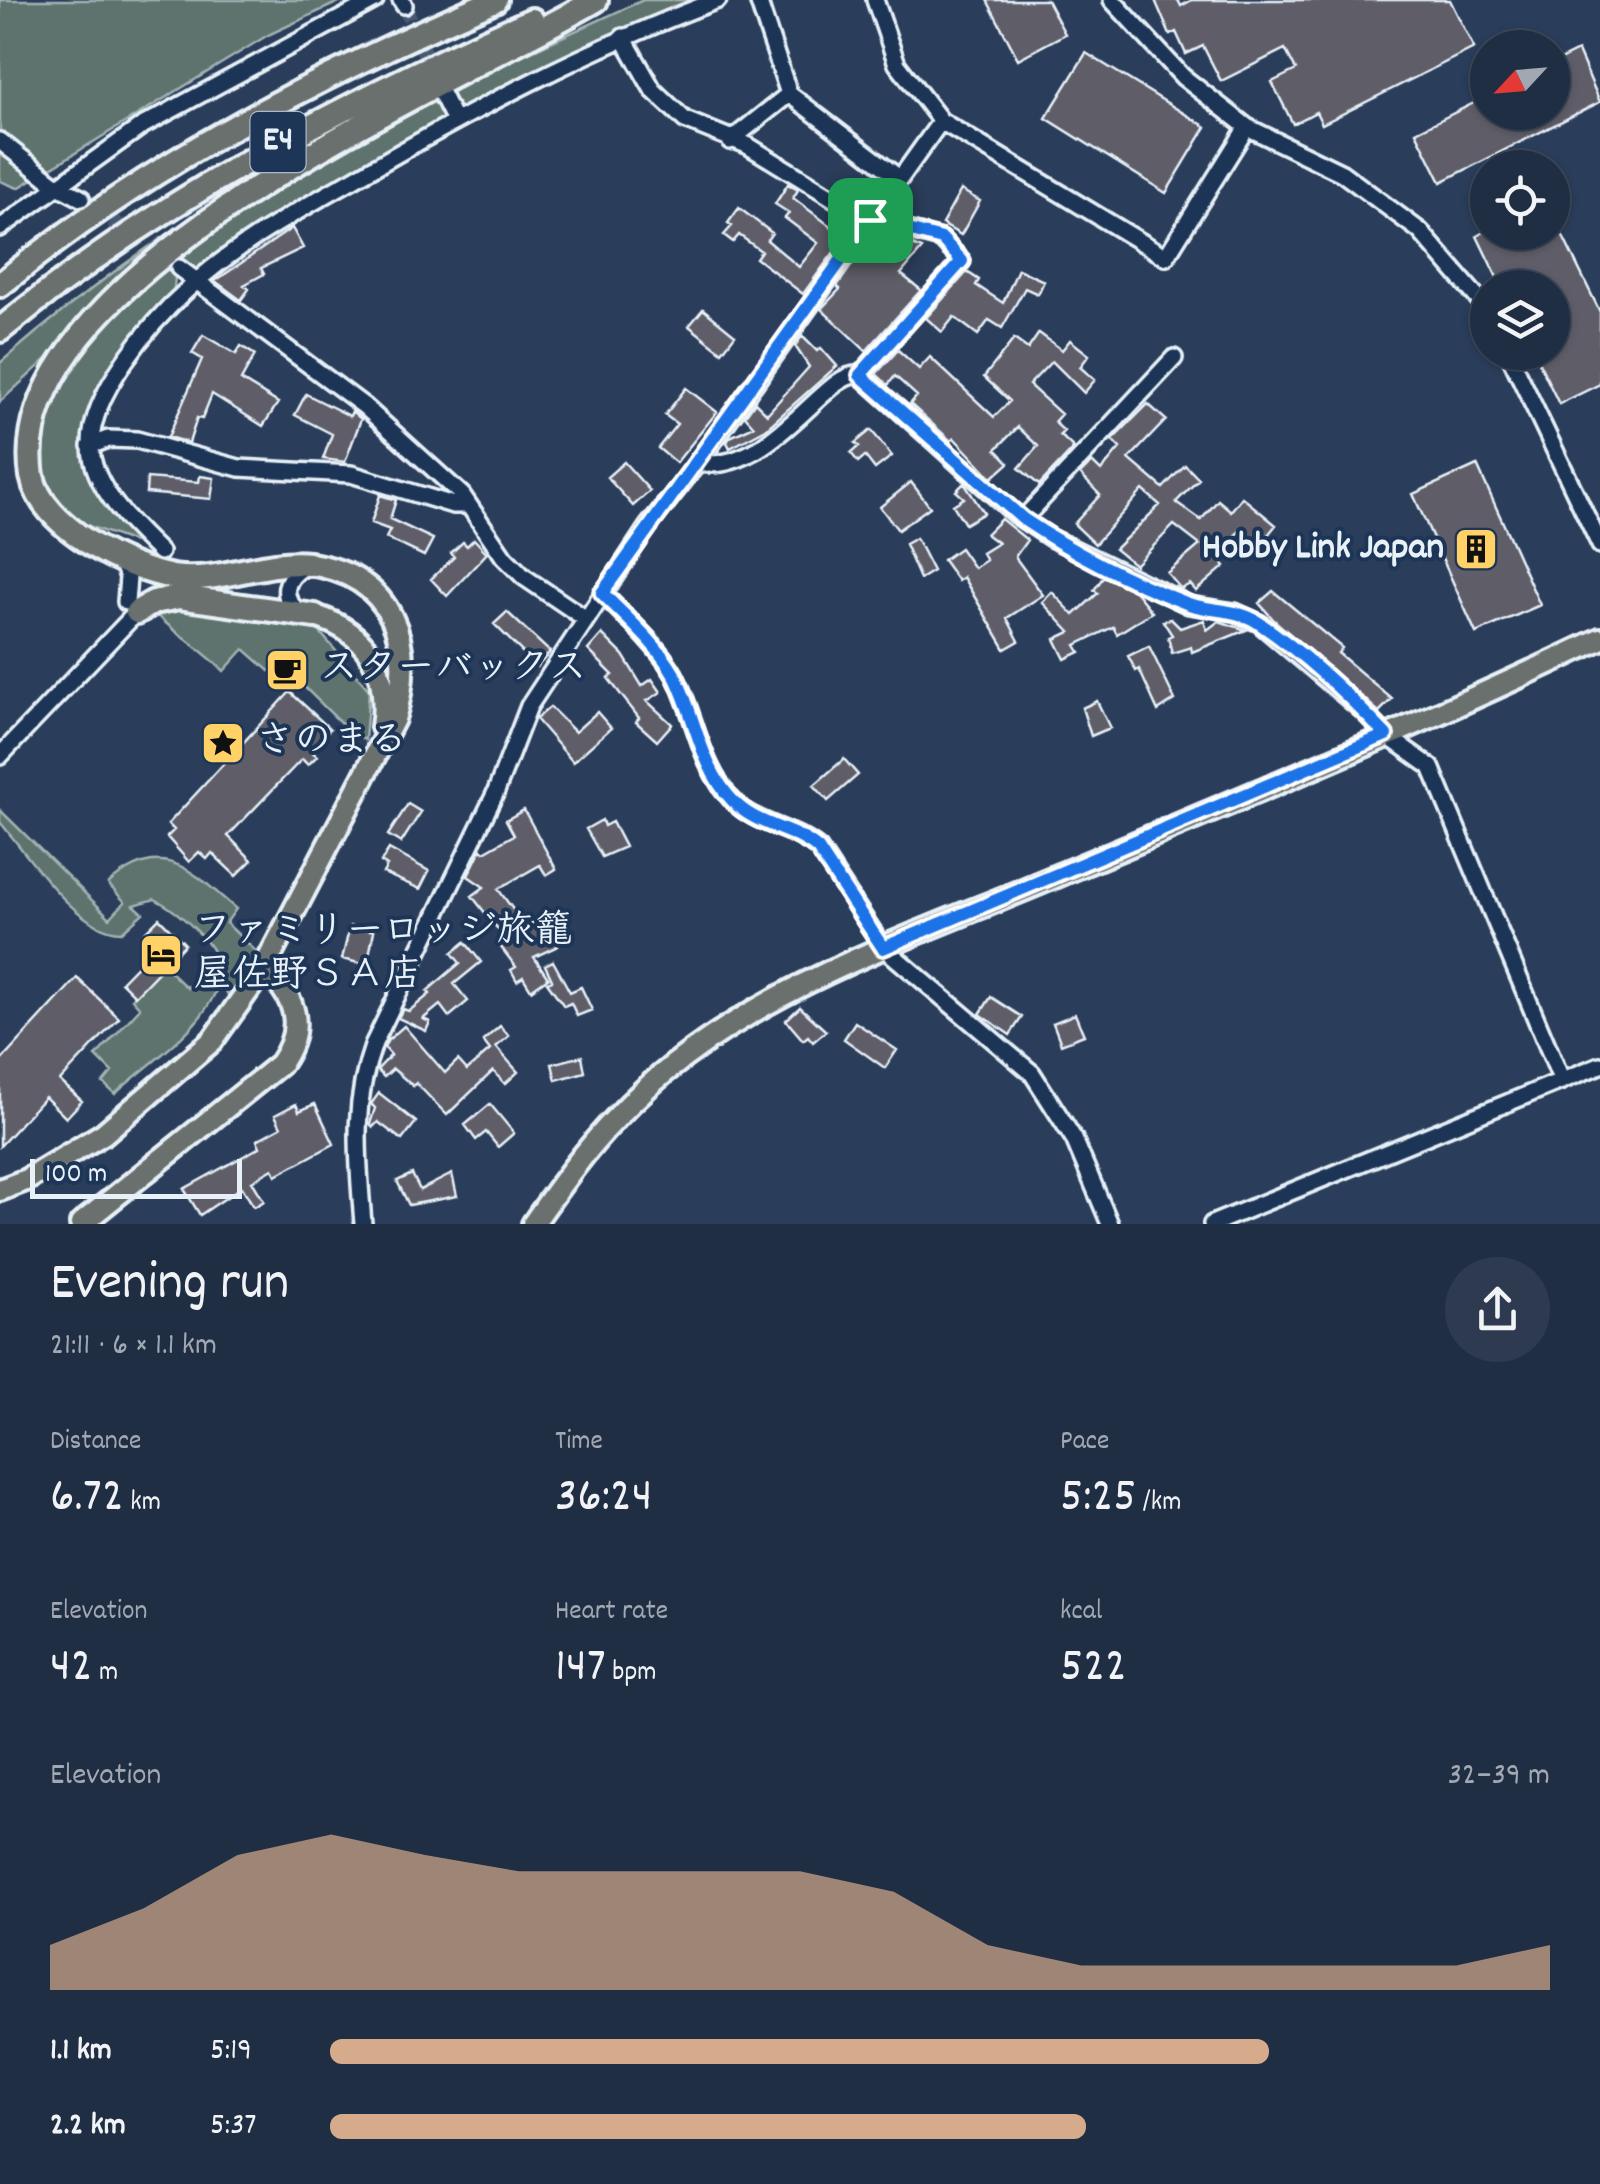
<!DOCTYPE html>
<meta charset="utf-8">
<style>
:root{--surface:#202e44;--page:#2d3a4f;--text:#f1f3f6;--muted:#a2a8b2;--line:#3d4a5d;--accent:#d6ab8b}
body{margin:0;font-family:Dekko,"Klee One",sans-serif;background:var(--page);color:var(--text);height:100vh;display:flex;flex-direction:column;font-size:38px;white-space:nowrap}
*{box-sizing:border-box;margin:0}
p{font-size:32px;color:var(--muted)}
.icon{flex:none;width:55px;height:55px;fill:none;stroke:currentColor;stroke-width:2;stroke-linecap:round;stroke-linejoin:round}
.map{position:relative;height:1224px;overflow:hidden}
.panel{display:flex;flex-direction:column;background:var(--surface);flex:1}
.panel>*{flex:none}
.needle{width:65px;rotate:244deg}
.tools{position:absolute;left:1470px;top:30px;display:grid;gap:20px}
.tools a{display:grid;place-items:center;width:100px;height:100px;border-radius:50%;background:var(--surface);box-shadow:0 2px 8px #0004,0 0 0 2px var(--line);font-size:50px}
.scale{position:absolute;left:30px;bottom:25px;width:212px;box-sizing:border-box;padding-left:10px;border:5px solid #e8f1f8;border-top:0;font-size:28px;line-height:35px;white-space:nowrap;color:#e8f1f8;-webkit-text-stroke:8px #1d3557;paint-order:stroke}
.pin{position:absolute;display:grid;place-items:center;width:85px;height:85px;color:#fff;margin:-42px;border-radius:20px;box-shadow:0 5px 15px #0006}
.round{display:grid;place-items:center;flex:none;width:105px;height:105px;border-radius:52px;background:var(--page)}
.headline{display:flex;align-items:center;justify-content:space-between;height:170px;padding:0 50px}
h1{font-size:55px;font-weight:600;line-height:75px}
.figures{display:grid;grid-template-columns:repeat(3,1fr);gap:15px;height:170px;padding:10px 50px}
.figures div{display:grid;align-content:center}
.figures b{font-size:50px;font-weight:600}
.figures small{font-size:28px;font-weight:400}
.figures p{font-size:28px}
.chart{height:280px;padding:20px 50px}
.chart p{display:flex;justify-content:space-between}
.chart svg{width:100%;height:180px;margin-top:10px;fill:var(--accent);opacity:.7}
ul{padding:0 50px;list-style:none;font-size:32px}
li{display:grid;grid-template-columns:160px 120px 1fr;align-items:center;height:75px}
li i{height:25px;border-radius:12px;background:var(--accent)}
.map>svg:first-child{display:block}
</style>
<div class="map">
<svg width="1600" height="1224" viewBox="0 0 1600 1224">
<rect width="100%" height="100%" fill="#2a3d5a"/>
<filter id="ink" filterUnits="userSpaceOnUse"><feTurbulence type="fractalNoise" baseFrequency=".01" numOctaves="2"/><feDisplacementMap in="SourceGraphic" scale="20" xChannelSelector="R" yChannelSelector="G"/><feConvolveMatrix kernelMatrix="1 2 1 2 8 2 1 2 1" color-interpolation-filters="sRGB"/></filter>
<g filter="url(#ink)">
<path fill="#5e736e" stroke="#a3b2b3" stroke-width="2.5" d="M0,0H343L268,35L18,188L0,181Z
M643,0H707L651,19L198,275L178,263L169,270L175,277L173,298L100,385L83,446L91,475L151,548L80,523L63,512L41,479L45,403L113,306L208,234L294,180L481,74Z
M304,147L83,317L60,347L0,402V363C98,278 191,215 304,147Z
M181,607L293,621L319,631L369,690L365,740L345,727L295,678L303,668L287,654L269,671L244,649L224,671C200,648 177,634 154,613Z
M0,810L110,918L125,902L108,884C162,836 192,871 236,909L226,923L261,956L228,995L220,980C206,1028 151,1061 115,1094L103,1083L112,1072L96,1056L140,1008L132,999L164,966L187,988L208,967L220,977C223,947 179,912 155,899L134,905L143,913L122,932C78,933 27,854 0,822Z"/>
<path fill="#5e5d68" stroke="#e8f1f8" stroke-width="2.5" d="M987,0H1047L1065,34L1018,59Z
M1155,0H1178L1181,6L1192,0H1450L1474,48L1322,124L1316,112L1293,124L1272,82L1296,70L1285,49L1221,81L1203,46L1186,54L1176,32L1170,35Z
M1578,51L1600,102L1441,182L1416,132L1488,96V112H1552V64Z
M1086,53L1206,127L1166,193L1046,118Z
M788,184L798,190L793,198L845,237L803,294L756,258L761,251L739,235L733,242L724,235L732,226L728,223L739,208L772,233L767,240L799,267L818,243L785,218L789,213L775,204Z
M961,190L980,201L961,235L942,224Z
M1552,214L1600,312V384L1559,404L1534,352H1552V288H1502L1477,236L1484,232H1552Z
M292,228L303,248L261,268L264,274L244,285L249,289L241,300L215,281Z
M871,238L891,255L903,241L922,249L901,274L921,290L866,351L821,309L840,289L837,286Z
M1018,269L1044,281L1038,294L1025,288L1002,328L989,320L978,335L954,317L942,332L926,318L967,272L979,280L976,285L1003,303Z
M703,309L735,335L722,352L689,326Z
M1039,333L1062,350L1070,340L1089,355L1080,367L1095,380L1084,393L1052,361L1029,385L1061,414L1054,422L1064,431L1060,435L1074,448L1039,485L1019,468L1038,446L1018,427L996,449L1009,463L992,478L954,438L951,441L910,404L917,396L895,376L888,385L876,374L898,350L919,369L930,357L994,417L1010,401L984,377L1014,339L1028,349Z
M203,335L236,354L241,346L255,355L241,380L278,403L263,426L212,394L202,419L197,418L189,443L168,437L202,359L192,353Z
M802,336L817,351L821,348L837,366L766,429L730,448L727,442L730,437L754,426L745,416L755,402L767,414L809,367L795,346Z
M686,388L717,412L676,463L658,448L677,424L665,415Z
M306,394L350,416L352,411L361,419L345,462L323,459L332,434L295,415Z
M1148,404L1166,420L1129,459L1163,488L1185,465L1199,479L1176,502L1201,520L1218,500L1231,511L1242,497L1276,525L1259,546L1241,530L1214,554L1225,566L1196,591L1190,584L1181,589L1167,573L1200,545L1174,525L1135,565L1115,549L1160,505L1143,490L1095,544L1074,524L1100,495L1080,474L1092,462L1101,471L1120,448L1112,440Z
M871,430L892,456L875,469L865,456L858,462L851,453L859,446L855,443Z
M624,462L650,491L633,506L607,477Z
M1477,465L1540,605L1476,633L1413,494Z
M200,476L214,478L211,499L146,493L147,478L199,482Z
M911,482L930,507L898,530L880,507Z
M964,483L984,513L965,524L953,505L964,498L956,491Z
M380,495L396,500L390,519L433,539L424,556L386,538L390,530L371,523Z
M1001,519L1027,540L1015,557L1043,595L1007,618L1019,641L1005,649L963,577L958,581L943,560L960,548L974,568L986,560L982,553L998,543L986,534Z
M916,538L933,571L920,579L905,544Z
M474,539L487,553L447,596L431,579L454,557L451,553L463,542L467,546Z
M1104,576L1135,591L1152,612L1117,634L1113,627L1076,645L1080,652L1065,659L1055,639L1070,632L1042,602L1052,592L1074,615L1098,593L1094,590Z
M1273,591L1342,648L1338,653L1392,699L1379,712L1274,620L1259,603Z
M507,612L550,652L537,667L494,624Z
M1171,619L1180,628L1204,620L1207,630L1219,621L1246,630L1192,652L1191,647L1172,653L1168,637L1172,635L1163,621Z
M602,634L623,655L642,686L652,679L661,692L647,701L672,724L657,741L636,722L639,718L608,678L613,675L588,650Z
M1149,646L1175,700L1158,711L1139,669L1136,671L1128,656Z
M290,692L330,729L310,750L317,756L308,765L302,759L228,836L252,860L236,876L212,853L207,859L199,852L189,862L167,837L174,830L168,824Z
M1097,701L1110,728L1091,736L1082,708Z
M550,707L575,732L597,712L611,728L573,762L536,719Z
M844,759L858,775L828,801L814,785Z
M408,804L421,812L401,843L388,835Z
M524,810L556,869L546,875L540,865L498,889L525,926L545,917L558,946L534,957L548,978L531,990L523,977L517,981L511,970L516,967L500,946L507,941L472,896L484,887L468,876L481,849L484,852L514,835L506,820Z
M602,820L604,826L612,822L625,847L602,857L586,829Z
M389,849L429,871L420,889L383,873L387,866L381,862Z
M159,918L185,944L135,996L121,982L157,945L144,933Z
M350,926L374,931L367,965L342,959Z
M465,942L481,962L454,984L468,1001L449,1017L440,1005L423,1019L430,1022L426,1031L398,1018L403,1009L409,1011L430,994L427,991L460,963L452,953Z
M553,961L570,992L581,987L592,1010L577,1016L571,1003L564,1006L547,982L552,980L545,965Z
M77,978L119,1018L60,1081L82,1101L66,1118L45,1097L0,1146V1062Z
M991,997L1022,1017L1010,1035L980,1014Z
M800,1007L826,1031L813,1042L808,1036L803,1040L786,1020Z
M1075,1014L1084,1035L1061,1044L1053,1023Z
M855,1022L897,1050L885,1068L844,1039Z
M404,1026L445,1073L458,1060L467,1070L490,1050L483,1041L500,1026L509,1036L496,1047L518,1072L505,1084L493,1071L447,1115L416,1083L413,1086L393,1069L384,1077L377,1070L391,1055L384,1047L388,1040Z
M582,1056L585,1072L556,1080L552,1064Z
M379,1093L416,1122L402,1140L378,1122L373,1127L370,1124L375,1108L371,1104Z
M296,1104L299,1111L315,1104L334,1144L276,1175L273,1169L252,1181L264,1201L254,1207L242,1187L200,1215L184,1189L260,1147L257,1140L281,1127L275,1115Z
M490,1104L514,1133L498,1147L486,1132L476,1140L465,1125Z
M412,1174L420,1190L452,1174L457,1196L409,1205L397,1181Z"/>
<g fill="none" stroke-linecap="round" stroke-linejoin="round">
<path stroke="#465872" stroke-width="15" stroke-dasharray="15 8" stroke-linecap="butt" d="M404,5L433,73
M93,207L168,260"/>
<g stroke="#e8f1f8" stroke-width="22">
<path id="minor" d="M401,0L404,5
M758,0L789,94L899,178
M875,0L897,64L941,121L1166,257L1247,127L1183,77L1112,0
M623,37L653,90L685,120L747,145L869,220L941,239L962,261L860,375
M442,95L454,119
M1247,127L1342,173L1420,231L1488,310
M0,141L56,185L81,198
M730,141L789,94
M0,228L142,126L375,0
M179,268L364,406L462,495L504,557L524,577L586,619
M1508,352L1600,545
M90,446L108,439L137,440L239,468L351,474L453,505H467
M698,463C772,475 827,368 860,375L1015,514L1051,538L1189,605L1235,612L1259,623L1362,710L1386,735L1431,767L1562,1081
M1023,519L1174,358
M160,552C133,526 92,487 91,447C89,395 151,322 188,289C235,245 296,212 352,180C470,111 589,48 718,0
M121,559L128,577L126,602
M602,593C627,619 656,643 674,674C695,714 700,766 732,800C757,826 793,827 819,849L883,947L1032,1073L1074,1139L1110,1224
M300,613C280,597 283,579 305,566
M0,756L137,612
M363,1224C358,1157 351,1107 374,1043L495,794L529,706L648,526L698,463L941,121
M1212,1224L1600,1065"/>
</g>
<g stroke="#e8f1f8" stroke-width="28">
<path id="major" d="M315,616C369,632 390,673 382,727
M0,1190L26,1180L103,1134L212,1041L264,968L394,719C417,644 393,575 309,564
M81,1224L280,1064C306,1027 296,997 264,968
M533,1224C559,1187 585,1150 617,1117C730,995 909,939 1059,875C1240,799 1423,724 1600,639"/>
</g>
<g stroke="#e8f1f8" stroke-width="30">
<path id="highway" d="M0,285C147,164 320,75 495,0
M0,330C161,198 343,104 532,20
M309,564C263,559 219,584 173,577C126,569 42,527 32,476C0,274 454,83 596,0
M137,612L154,602L179,597L315,616"/>
</g>
<use href="#minor" stroke="#1d3557" stroke-width="15"/>
<use href="#major" stroke="#6b706d" stroke-width="20"/>
<use href="#highway" stroke="#6b706d" stroke-width="22"/>
</g>
</g>
<g fill="none" stroke-linecap="round" stroke-linejoin="round" filter="url(#ink)">
<g stroke="#fff" stroke-width="20">
<path id="route" d="M870,220L942,239L962,261L860,375L1023,519C1072,552 1131,582 1186,603C1210,612 1237,608 1259,623C1302,652 1350,697 1386,735L883,948L818,849C793,827 756,827 732,800C700,766 695,714 674,674C656,643 627,618 602,593Z"/>
</g>
<use href="#route" stroke="#1a73e8" stroke-width="12"/>
</g>
<defs>
<g id="building-square" transform="scale(2.25)"><rect x="-9" y="-9" width="18" height="18" rx="4" fill="#ffd166" stroke="#1d3557"/><path d="M-4-6H4V6H1V3H-1V6H-4ZM-2.5-4.3h1.7v1.8h-1.7ZM.8-4.3h1.7v1.8H.8ZM-2.5-1h1.7V.8h-1.7ZM.8-1h1.7V.8H.8Z" fill="#111"/></g>
<g id="cafe-square" transform="scale(2.25)"><rect x="-9" y="-9" width="18" height="18" rx="4" fill="#ffd166" stroke="#1d3557"/><path d="M-5.5-4.5H6V0H3Q3 3.5 0 3.5H-2.5Q-5.5 3.5-5.5 0ZM3-3.2v2h1.7v-2ZM-6 4.5H4V6H-6Z" fill="#111"/></g>
<g id="sight-square" transform="scale(2.25)"><rect x="-9" y="-9" width="18" height="18" rx="4" fill="#ffd166" stroke="#1d3557"/><path d="M0-6L1.8-2.2L6-1.7L2.9 1.2L3.7 5.4L0 3.3L-3.7 5.4L-2.9 1.2L-6-1.7L-1.8-2.2Z" fill="#111"/></g>
<g id="hotel-square" transform="scale(2.25)"><rect x="-9" y="-9" width="18" height="18" rx="4" fill="#ffd166" stroke="#1d3557"/><path d="M-6-4.5h1.5V1H6V5H4.5V3h-9V5H-6ZM-4 0a1.8 1.8 0 1 1 3.6 0ZM.5 0V-2.5h3Q6-2.5 6 0Z" fill="#111"/></g>
</defs>
<g fill-rule="evenodd">
<use href="#building-square" x="1476" y="549"/>
<use href="#cafe-square" x="287" y="670"/>
<use href="#sight-square" x="223" y="743"/>
<use href="#hotel-square" x="161" y="955"/>
</g>
<g text-anchor="middle" dominant-baseline="central" stroke-width="8" stroke-linejoin="round" paint-order="stroke">
<rect fill="#1d3557" stroke="#abb9c8" stroke-width="2.5" x="250.5" y="112" width="55" height="60" rx="8"/>
<g font-size="35" font-weight="bold" fill="#e8f1f8">
<text x="278" y="142">E4</text>
</g>
<g font-size="38" font-weight="bold" fill="#e8f1f8" stroke="#1d3557" text-anchor="start">
<text x="1444" y="549" text-anchor="end">Hobby Link Japan</text>
<text x="320" y="670">スターバックス</text>
<text x="256" y="743">さのまる</text>
<text x="194" y="933">ファミリーロッジ旅籠<tspan x="194" dy="44">屋佐野ＳＡ店</tspan></text>
</g>
</g>
</svg>
<div class="tools">
<a><svg class="needle" viewBox="-14 -14 28 28"><path d="M0-13l5 13h-10z" fill="#e53935"/><path d="M0 13l5-13h-10z" fill="#a2a8b2"/></svg></a>
<a><svg class="icon" aria-label="locate" viewBox="0 0 24 24"><circle cx="12" cy="12" r="6"/><path d="M12 2v4M12 18v4M2 12h4M18 12h4"/></svg></a>
<a><svg class="icon" aria-label="layers" viewBox="0 0 24 24"><path d="M12 4l9 5-9 5-9-5zM3 14l9 5 9-5"/></svg></a>
</div>
<div class="scale">100 m</div>
<div class="pin" style="left:870px;top:220px;background:#1e9e55"><svg class="icon" aria-label="arrive" viewBox="0 0 24 24"><path d="M6 21V4h12l-3 4 3 4H6"/></svg></div>
</div>
<section class="panel">
<div class="headline"><div><h1>Evening run</h1><p>21:11 · 6 × 1.1 km</p></div><a class="round"><svg class="icon" aria-label="share" viewBox="0 0 24 24"><path d="M12 15V3M7 8l5-5 5 5M5 13v7h14v-7"/></svg></a></div>
<div class="figures">
<div><p>Distance</p><b>6.72<small> km</small></b></div>
<div><p>Time</p><b>36:24</b></div>
<div><p>Pace</p><b>5:25<small> /km</small></b></div>
</div>
<div class="figures">
<div><p>Elevation</p><b>42<small> m</small></b></div>
<div><p>Heart rate</p><b>147<small> bpm</small></b></div>
<div><p>kcal</p><b>522</b></div>
</div>
<div class="chart"><p><span>Elevation</span>32–39 m</p>
<svg viewBox="0 0 160 44" preserveAspectRatio="none"><path d="M0 44V33L10 24L20 11L30 6L40 11L50 15L60 15L70 15L80 15L90 20L100 33L110 38L120 38L130 38L140 38L150 38L160 33V44z"/></svg>
</div>
<ul>
<li><b>1.1 km</b>5:19<i style="width:77%"></i></li>
<li><b>2.2 km</b>5:37<i style="width:62%"></i></li>
</ul>
</section>
